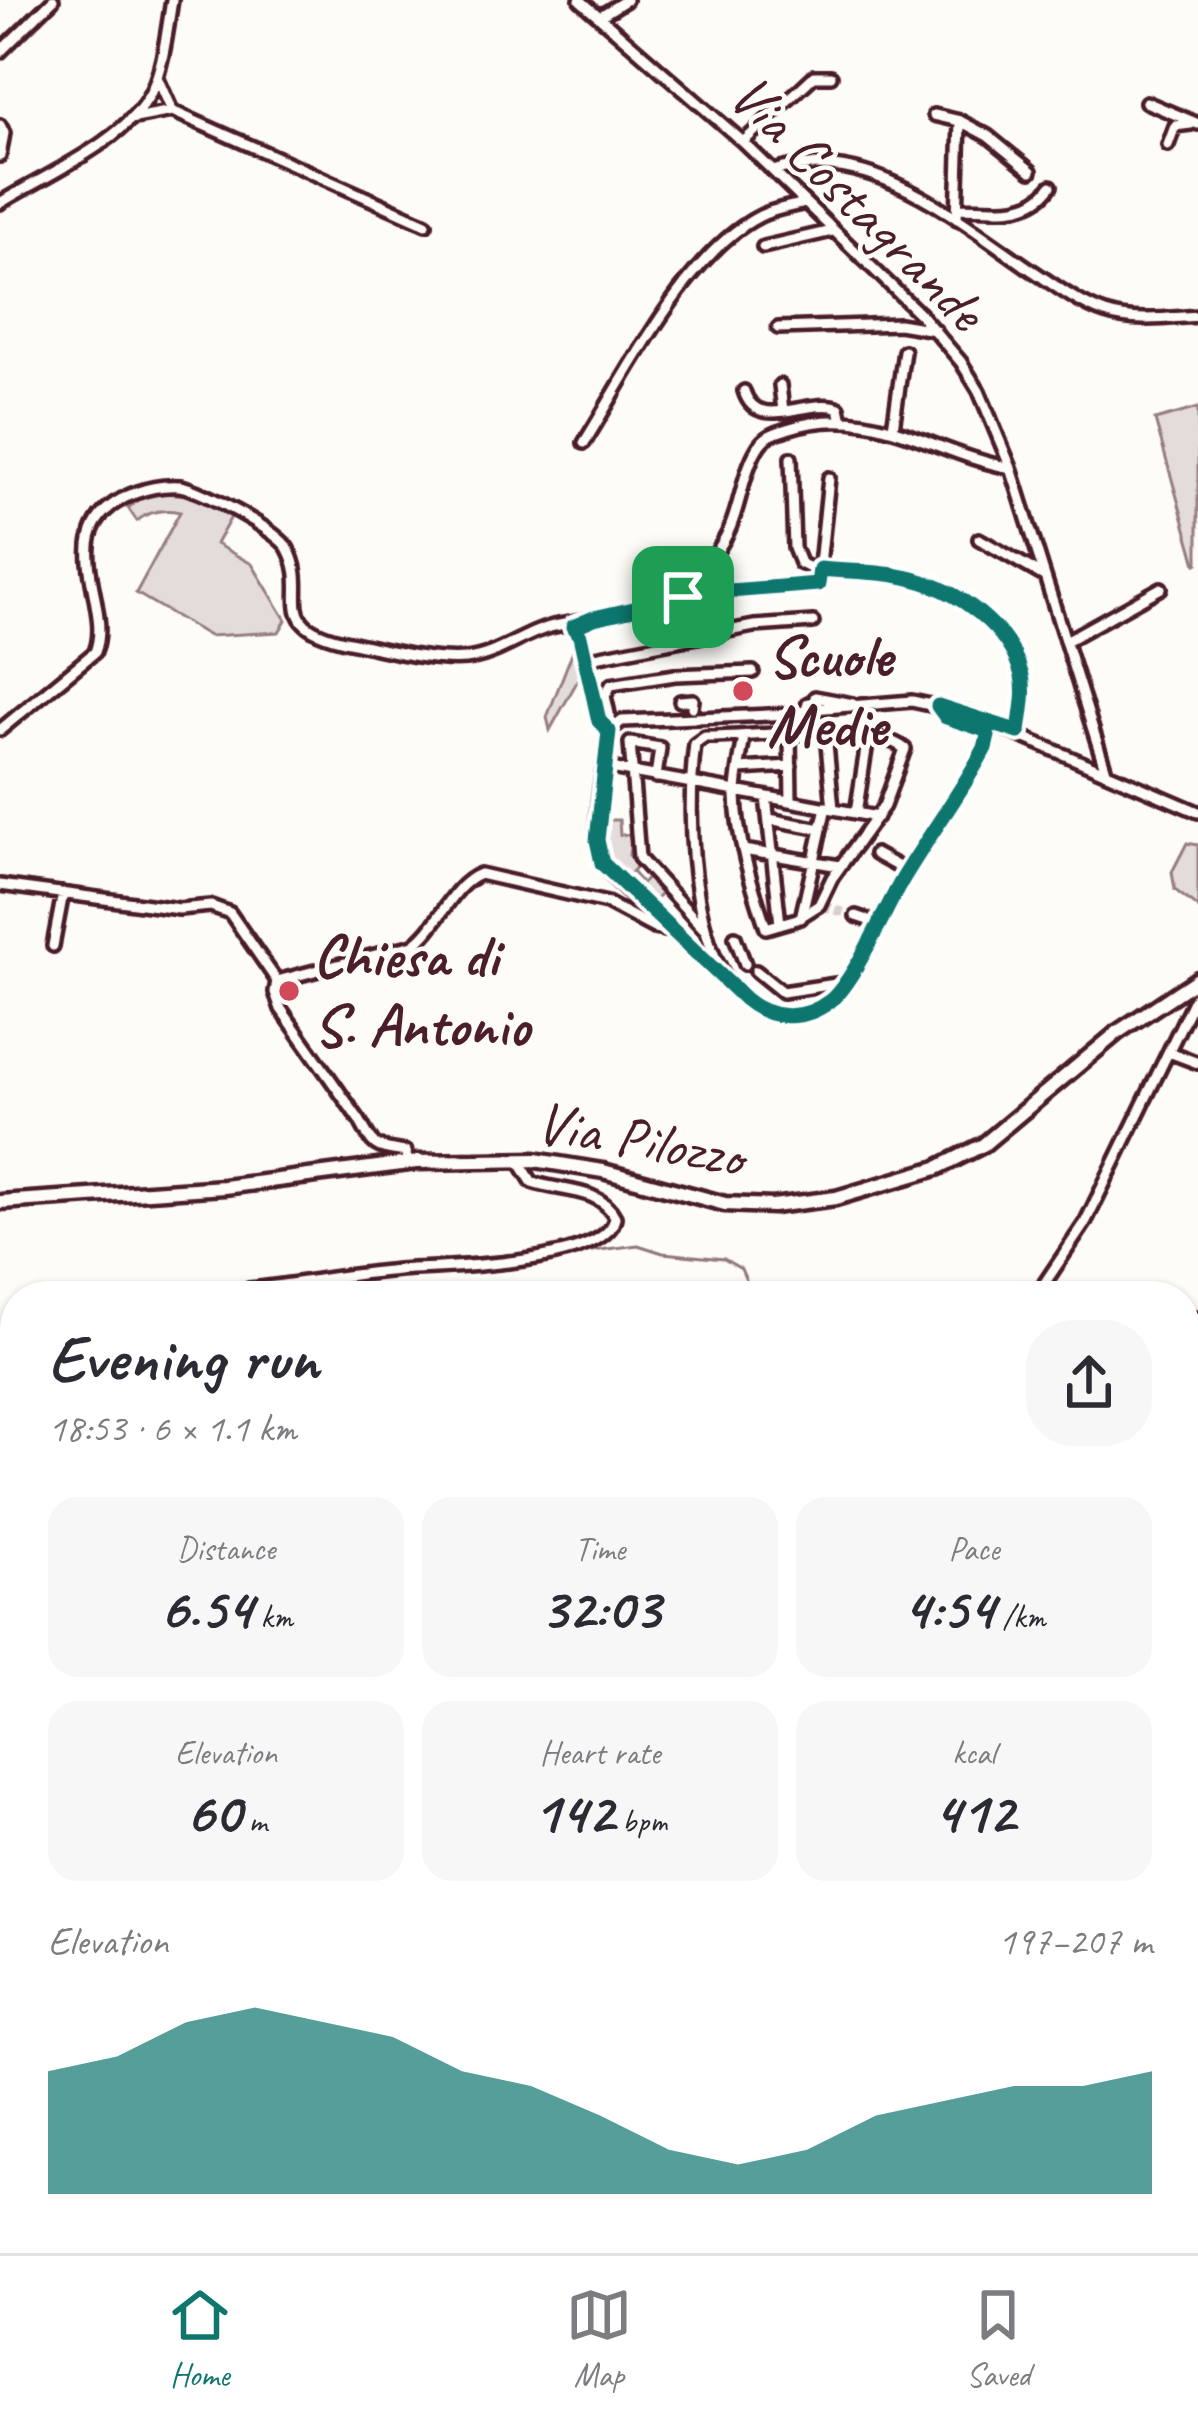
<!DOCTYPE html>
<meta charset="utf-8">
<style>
:root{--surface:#fff;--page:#f7f7f7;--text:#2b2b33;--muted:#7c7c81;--line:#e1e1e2;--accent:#0f766e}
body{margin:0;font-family:Caveat,sans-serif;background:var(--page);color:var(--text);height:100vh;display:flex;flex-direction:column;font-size:45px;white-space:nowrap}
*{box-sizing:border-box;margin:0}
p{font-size:39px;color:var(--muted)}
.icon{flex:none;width:66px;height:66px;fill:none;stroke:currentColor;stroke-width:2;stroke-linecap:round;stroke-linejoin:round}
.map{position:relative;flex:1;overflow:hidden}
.sheet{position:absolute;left:0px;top:1281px;width:1200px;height:972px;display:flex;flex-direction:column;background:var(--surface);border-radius:48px 48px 0 0;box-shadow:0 3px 9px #0004}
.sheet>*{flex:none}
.pin{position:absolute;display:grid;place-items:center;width:102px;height:102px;color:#fff;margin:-51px;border-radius:24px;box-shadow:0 6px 18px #0006}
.round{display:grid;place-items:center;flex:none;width:126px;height:126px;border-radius:48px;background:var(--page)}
.head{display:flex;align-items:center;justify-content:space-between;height:204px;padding:0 48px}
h1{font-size:66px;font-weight:700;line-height:90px}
.stats{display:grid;grid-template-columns:repeat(3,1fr);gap:18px;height:204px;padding:12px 48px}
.stats div{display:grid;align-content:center;border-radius:30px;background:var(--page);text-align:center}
.stats b{font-size:60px;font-weight:700}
.stats small{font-size:33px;font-weight:400}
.stats p{font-size:33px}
.chart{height:336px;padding:24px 48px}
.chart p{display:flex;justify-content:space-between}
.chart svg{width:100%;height:216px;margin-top:12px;fill:var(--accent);opacity:.7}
.dock{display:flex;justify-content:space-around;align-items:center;height:168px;border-top:3px solid var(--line);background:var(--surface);font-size:33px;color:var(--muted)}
.dock a{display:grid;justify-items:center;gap:6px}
.dock .active{color:var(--accent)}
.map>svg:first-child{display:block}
</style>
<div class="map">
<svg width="1198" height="2253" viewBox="0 0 1198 2253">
<rect width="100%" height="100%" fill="#fdfcf7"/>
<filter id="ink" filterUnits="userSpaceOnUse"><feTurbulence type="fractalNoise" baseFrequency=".00833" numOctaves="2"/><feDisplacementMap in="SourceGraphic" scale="24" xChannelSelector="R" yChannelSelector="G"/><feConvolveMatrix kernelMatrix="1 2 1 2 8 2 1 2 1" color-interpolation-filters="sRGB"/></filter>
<g filter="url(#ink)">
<path fill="#e3dcda" stroke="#967e82" stroke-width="3" d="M1198,408V563L1196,564L1155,420Z
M161,493L192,495L231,517L216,544L252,564L286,620L279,632L209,636L136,593L180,512C165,509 150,510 137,521L128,508L142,497Z
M576,643L585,677L579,678L550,730L547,717Z
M601,820H619L620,835L632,834L629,855L638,865L632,872L642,883L649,877L663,892L649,906L605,863Z
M1187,843L1198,845V908L1175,890L1172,872Z
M1185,1540H1198V1615L1185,1614Z
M1185,1889L1198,1892L1197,1973L1185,1967Z
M660,2238H728L733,2253H676Z"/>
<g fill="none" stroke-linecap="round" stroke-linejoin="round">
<path stroke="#91777b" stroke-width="3" d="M577,1253L638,1245L663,1253L724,1259L741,1269L753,1296
M1185,1578L1198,1582"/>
<path stroke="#d9d0ce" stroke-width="9" stroke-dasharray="9 4.5" stroke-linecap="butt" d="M825,710L826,733
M822,906L856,916"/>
<g stroke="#4a1f2b" stroke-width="18">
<path id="minor" d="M580,0L743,142L920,314L961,362L979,391L1011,468L1106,771
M602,15L626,0
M0,52L53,0
M157,77L172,111
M1146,102L1198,124
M934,115L960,121
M130,119L172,111L426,224
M0,125L4,133L0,156
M743,142L814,76H831
M1168,145L1175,126L1191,124
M773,171C868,142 960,221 1033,271C1056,286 1079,304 1105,313C1135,323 1168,318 1198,316
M0,203C45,175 127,141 151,92C164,64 167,30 172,0
M958,208C991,208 1030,217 1051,186
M957,219L960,121L988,136L1031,171
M763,247L832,231
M778,328L899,324L935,330
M780,385L783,411
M744,391C757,434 809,396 839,408L842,421
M893,428L904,351
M584,443C627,375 686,253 760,216C774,209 790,207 805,203
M791,458L794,548L800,563L812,569C843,572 875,571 905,577C953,586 1010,626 1022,676C1026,694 1021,714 1019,732
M979,539L1044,576
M683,597C699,575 719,553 730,528C741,502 743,473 757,449C764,436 774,433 787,429C872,400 932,454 1011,468
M573,627L580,636L600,723L609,731
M1066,641L1161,588
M585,659L754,626L813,622
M815,697L853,704
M680,701L693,700L692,707
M813,709L912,701L967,713L1198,812
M612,727L605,696L611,685L675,675L753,672
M0,730L95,652C115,603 47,527 135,493C148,488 165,485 180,486C200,489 279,531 288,549C313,595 266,625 349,642C384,649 430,662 466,659C499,656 527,630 559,625C646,611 725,585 818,584L829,478
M609,731C605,761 589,833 601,860C614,887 690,946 716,969
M609,731L622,721L795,714L806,710L808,703
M826,733L833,809
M790,734L791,801
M744,737C741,756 736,776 736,795C737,841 752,885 766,928L797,919L819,905L832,878L884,806L905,749C874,722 749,737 705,737L695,744C686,812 687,994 773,1015C792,1020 819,1011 833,998C859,974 879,919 898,888C925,840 958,797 985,749L989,735L985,730L946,717L938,706
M605,767L877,817
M740,769L791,766
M656,777L660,748L630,743L639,858L704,929
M766,797L780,924
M856,813L868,737
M769,819L821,829
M743,850L840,866
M875,854L908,872
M0,885L179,909L211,906L230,913L277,981
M856,916L877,923
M801,918L826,807
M735,937L745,964
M53,946L63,893
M756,971L782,992L843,983
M1169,1052L1198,1063
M407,1163L406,1152C374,1147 375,1149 360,1121L281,1009L275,992L277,981L413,945C440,926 450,886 480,874L607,903L654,928L672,931
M237,1296L249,1289C299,1284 348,1274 398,1270C438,1267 609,1266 615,1217C600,1187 560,1192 532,1182L518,1160
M1036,1296L1085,1223L1198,991
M1185,1377L1198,1373
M1185,1492L1198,1486
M0,1657H15
M0,1684L15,1686
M921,2253V2238"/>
</g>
<g stroke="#4a1f2b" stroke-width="21">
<path id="major" d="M0,1202L224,1187L416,1162L535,1160L603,1171L725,1204L773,1206L836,1198L937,1168L983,1145L1118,1032L1198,979
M1185,1323L1198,1319
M550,2253L558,2238"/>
</g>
<use href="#minor" stroke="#fdfcf7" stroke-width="9"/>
<use href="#major" stroke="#fdfcf7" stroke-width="12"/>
</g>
</g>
<g fill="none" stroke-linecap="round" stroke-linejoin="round" filter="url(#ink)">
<g stroke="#fff" stroke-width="24">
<path id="route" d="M820,569C850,572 883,571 913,579C958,590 1010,628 1022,676C1026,694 1021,713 1019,732L938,706L946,717L985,730L988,736L985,748C960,795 928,836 901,882C884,912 854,981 830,1001C803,1022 770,1020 745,999L602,863L597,840L609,731L599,721L580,636L573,627L594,618L704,593L818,584Z"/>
</g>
<use href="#route" stroke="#0f766e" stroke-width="15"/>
</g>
<g fill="#d1495b" stroke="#fdfcf7" stroke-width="4.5">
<circle cx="743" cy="691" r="12"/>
<circle cx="289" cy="991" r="12"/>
</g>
<g text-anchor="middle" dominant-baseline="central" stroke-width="9" stroke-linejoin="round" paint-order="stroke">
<g font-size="60" fill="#4a1f2b" stroke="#fdfcf7">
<text transform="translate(858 202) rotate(45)">Via Costagrande</text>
<text transform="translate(640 1139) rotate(10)">Via Pilozzo</text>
</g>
<g font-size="60" font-weight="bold" fill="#4a1f2b" stroke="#fdfcf7" text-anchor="start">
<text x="767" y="656">Scuole<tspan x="767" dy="69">Medie</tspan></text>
<text x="313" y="956">Chiesa di<tspan x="313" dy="69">S. Antonio</tspan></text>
</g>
</g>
</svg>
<div class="pin" style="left:683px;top:597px;background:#1e9e55"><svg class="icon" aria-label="arrive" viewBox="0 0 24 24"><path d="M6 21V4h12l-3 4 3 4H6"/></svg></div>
<section class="sheet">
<div class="head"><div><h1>Evening run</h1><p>18:53 · 6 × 1.1 km</p></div><a class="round"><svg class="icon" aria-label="share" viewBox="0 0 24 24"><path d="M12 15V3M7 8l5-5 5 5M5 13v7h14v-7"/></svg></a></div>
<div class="stats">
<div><p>Distance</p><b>6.54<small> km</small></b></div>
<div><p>Time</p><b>32:03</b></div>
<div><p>Pace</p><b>4:54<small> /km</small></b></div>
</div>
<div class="stats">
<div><p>Elevation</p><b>60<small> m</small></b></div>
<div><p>Heart rate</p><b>142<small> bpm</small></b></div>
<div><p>kcal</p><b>412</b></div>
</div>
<div class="chart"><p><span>Elevation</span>197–207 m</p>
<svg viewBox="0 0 160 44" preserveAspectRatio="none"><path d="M0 44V19L10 16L20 9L30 6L40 9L50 12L60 19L70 22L80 28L90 35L100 38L110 35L120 28L130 25L140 22L150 22L160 19V44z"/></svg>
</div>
</section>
</div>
<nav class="dock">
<a class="active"><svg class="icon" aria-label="home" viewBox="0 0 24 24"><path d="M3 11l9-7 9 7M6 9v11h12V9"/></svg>Home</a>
<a><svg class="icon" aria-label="map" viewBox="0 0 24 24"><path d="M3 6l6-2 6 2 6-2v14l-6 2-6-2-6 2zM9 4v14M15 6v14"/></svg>Map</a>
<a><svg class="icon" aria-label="saved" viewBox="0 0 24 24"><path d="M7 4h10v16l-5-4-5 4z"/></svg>Saved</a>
</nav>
